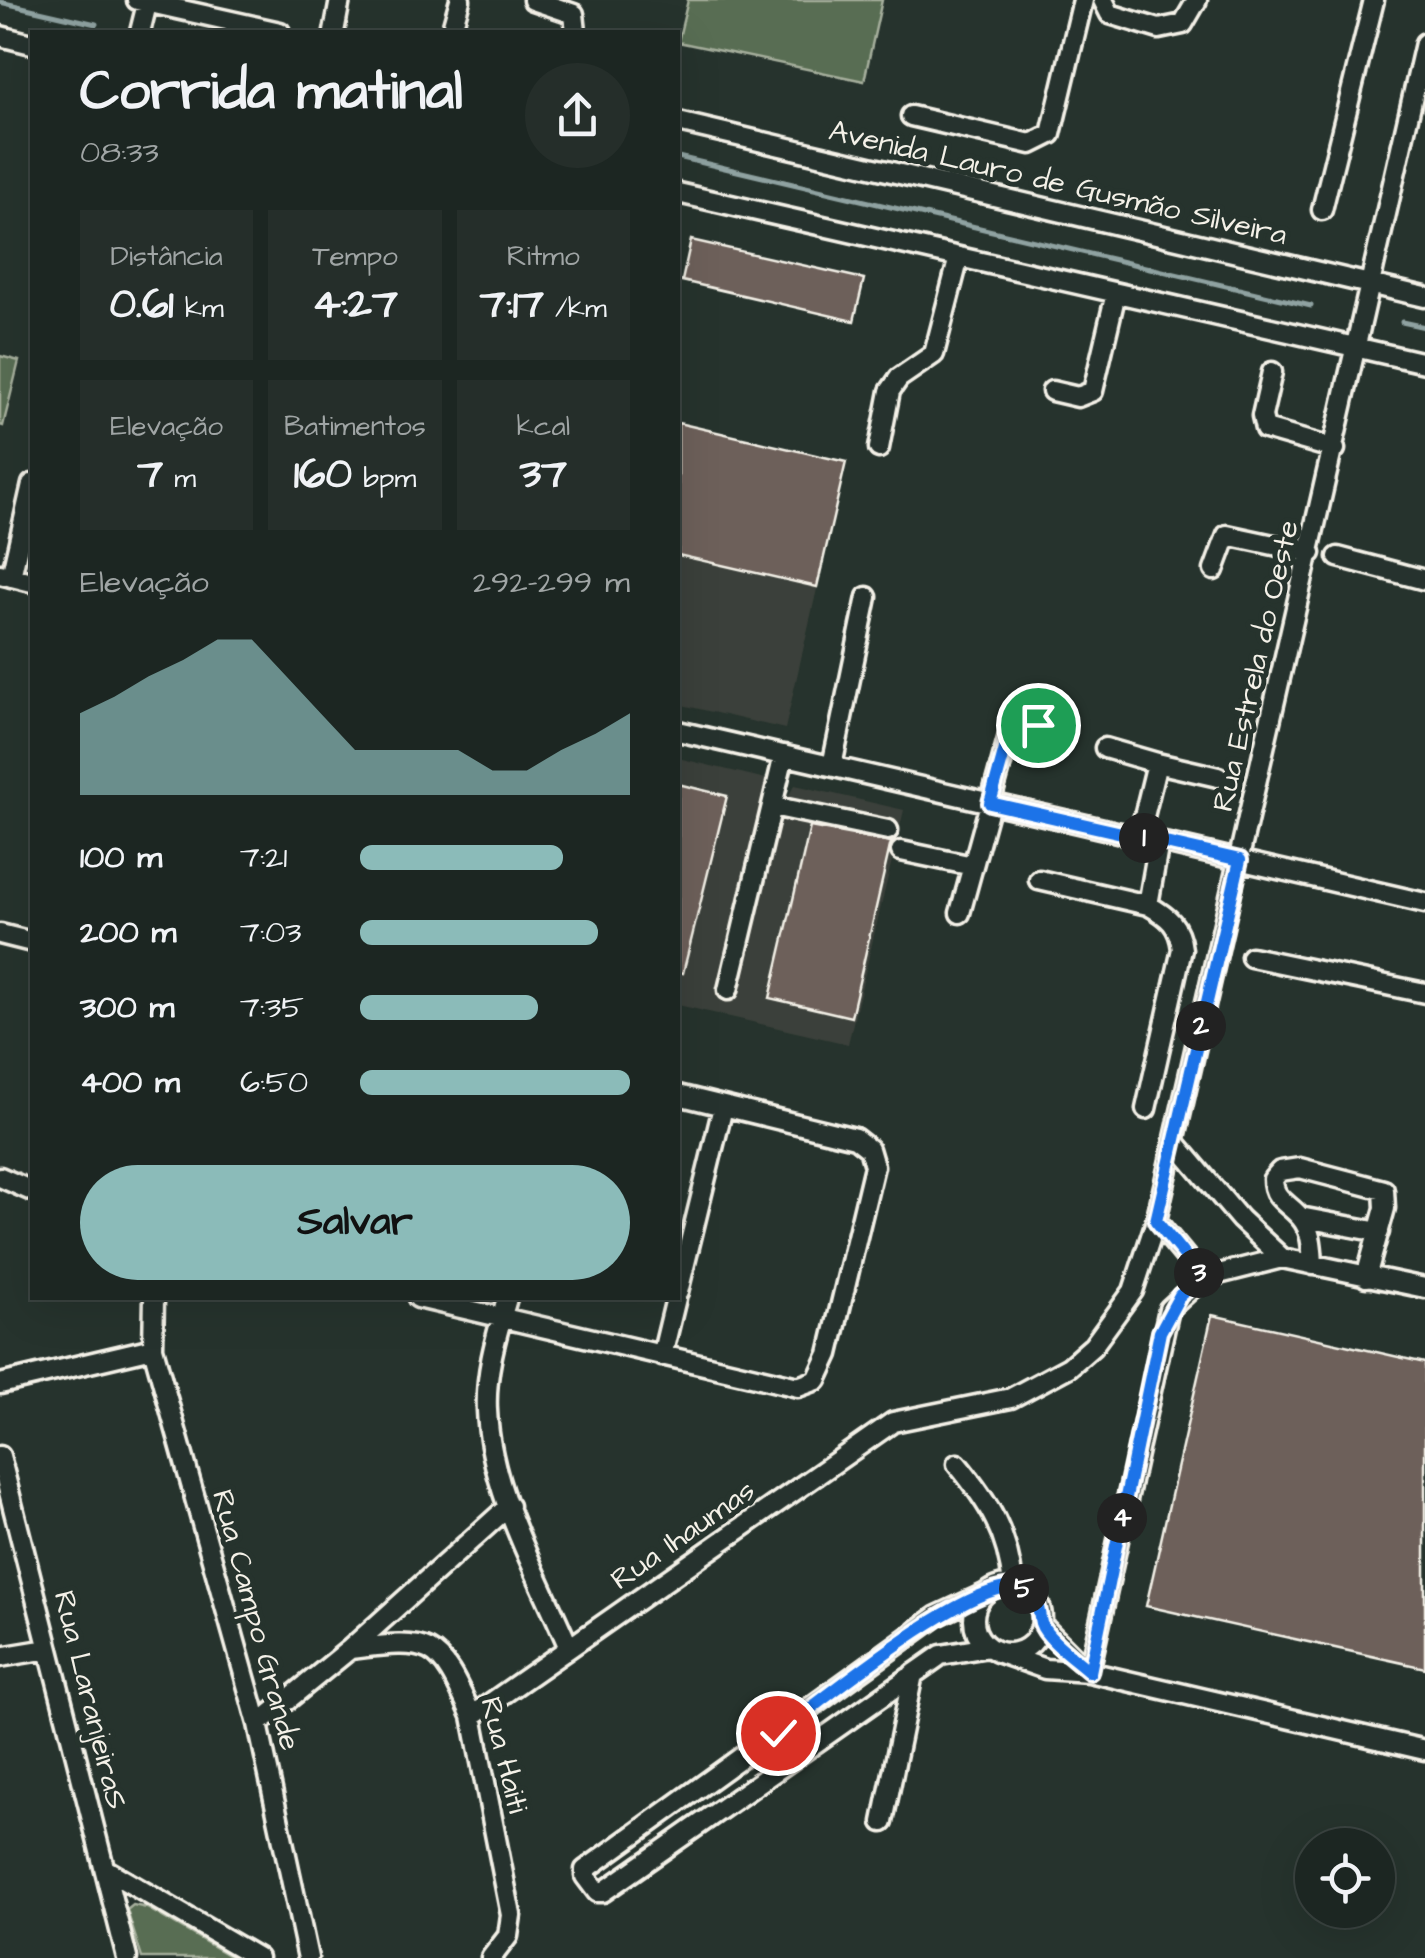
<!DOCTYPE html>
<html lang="pt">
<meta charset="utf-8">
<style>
:root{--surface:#1c2622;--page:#252e2a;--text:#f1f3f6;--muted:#a0a5a5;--line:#3a4340;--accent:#8bbbb9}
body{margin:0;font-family:"Architects Daughter",sans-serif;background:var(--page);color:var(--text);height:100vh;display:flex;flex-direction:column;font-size:38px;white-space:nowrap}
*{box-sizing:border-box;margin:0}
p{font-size:32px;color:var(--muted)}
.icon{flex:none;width:55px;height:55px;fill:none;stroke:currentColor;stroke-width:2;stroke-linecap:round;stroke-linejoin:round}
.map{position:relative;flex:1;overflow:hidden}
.panel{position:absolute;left:30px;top:30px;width:650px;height:1270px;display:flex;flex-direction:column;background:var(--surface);border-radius:0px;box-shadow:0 10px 40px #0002,0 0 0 2px var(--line)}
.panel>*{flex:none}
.fabs{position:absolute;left:1295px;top:1828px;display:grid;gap:20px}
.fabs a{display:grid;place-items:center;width:100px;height:100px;border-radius:50%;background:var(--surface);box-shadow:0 10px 40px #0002,0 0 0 2px var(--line);font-size:50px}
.pin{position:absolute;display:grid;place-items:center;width:85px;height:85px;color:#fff;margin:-42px;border:5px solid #fff;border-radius:50%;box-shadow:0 2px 10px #0007}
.km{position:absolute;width:50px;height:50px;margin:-25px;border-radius:50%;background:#222;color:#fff;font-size:28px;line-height:50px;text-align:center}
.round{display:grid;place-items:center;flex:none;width:105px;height:105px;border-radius:52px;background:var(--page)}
.headline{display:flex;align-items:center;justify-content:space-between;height:170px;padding:0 50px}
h1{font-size:55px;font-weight:700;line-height:75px}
.metrics{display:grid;grid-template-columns:repeat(3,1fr);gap:15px;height:170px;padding:10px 50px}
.metrics div{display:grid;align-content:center;border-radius:0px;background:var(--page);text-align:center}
.metrics b{font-size:42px;font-weight:700}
.metrics small{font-size:28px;font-weight:400}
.metrics p{font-size:28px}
.chart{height:280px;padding:20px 50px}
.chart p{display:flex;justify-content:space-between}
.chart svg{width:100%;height:180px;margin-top:10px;fill:var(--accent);opacity:.7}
.cta{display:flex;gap:20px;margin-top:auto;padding:20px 50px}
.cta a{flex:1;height:115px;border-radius:60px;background:var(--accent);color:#111;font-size:40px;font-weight:700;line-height:115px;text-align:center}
ul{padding:0 50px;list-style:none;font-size:32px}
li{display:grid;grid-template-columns:160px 120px 1fr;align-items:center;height:75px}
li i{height:25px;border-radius:12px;background:var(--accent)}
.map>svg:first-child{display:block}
</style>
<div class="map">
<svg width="1425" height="1958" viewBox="0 0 1425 1958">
<rect width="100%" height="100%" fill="#26332d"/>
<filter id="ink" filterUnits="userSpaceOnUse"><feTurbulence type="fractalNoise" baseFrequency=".01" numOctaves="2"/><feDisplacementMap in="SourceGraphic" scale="20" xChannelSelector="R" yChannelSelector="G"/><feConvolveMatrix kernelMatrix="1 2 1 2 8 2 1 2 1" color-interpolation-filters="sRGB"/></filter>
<g filter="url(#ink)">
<path fill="#3b413a" d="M678,423L846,462L785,729L678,704Z
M678,758L770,780L767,797L785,801L795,785L904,810L848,1044L678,1005Z"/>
<path fill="#586d52" stroke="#a6af9d" stroke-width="2.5" d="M688,0H882L864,81L678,42Z
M0,356L19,361L3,426L0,425Z
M133,1905L147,1908L233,1958H142L127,1910Z"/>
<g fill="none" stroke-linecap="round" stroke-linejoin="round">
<path stroke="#8fa2a1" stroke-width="5" d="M0,2L96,24
M678,157L1311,306
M1402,322L1425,327"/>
</g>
<path fill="#6d615a" stroke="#f4f1e8" stroke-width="2.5" d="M691,240L864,279L854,321L682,281Z
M678,423L846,462L817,587L678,555Z
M678,784L727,796L683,973L678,972Z
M810,827L891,842L851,1017L770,998Z
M1212,1315L1425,1363V1668L1146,1606Z"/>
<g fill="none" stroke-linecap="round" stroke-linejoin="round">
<g stroke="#f4f1e8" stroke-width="25">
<path id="minor" d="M137,0L280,32
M533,0L574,14L576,32
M1103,0L1110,14L1159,29L1183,24L1197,0
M140,32L148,0
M334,32L340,0
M451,32L460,0
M0,36L32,44
M911,116L1031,144L1051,134L1083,0
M678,122L1425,297
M678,193L1425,363
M1322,210L1374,0
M1272,372L1262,416L1265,429L1335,449
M1052,391L1078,397L1093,391L1116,293
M879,448L890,391L899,378L934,354L959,257
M1338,557L1425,580
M1214,570L1227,535L1311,553
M0,574L32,582
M11,577L32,484
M678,731L1425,903
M1105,748L1157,763L1139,837
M1157,763L1218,777
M832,766L867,597
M772,806L888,830
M901,851L973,866
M1039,880L1148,905
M960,913L1012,724L1038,725
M0,934L32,942
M1251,957L1425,993
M728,990L784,755
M1146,1109L1182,949C1179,925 1169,917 1148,905L1159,842
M1174,1141L1240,1219L1282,1258L1425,1288
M0,1177L32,1191
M1300,1217L1379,1232
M1156,1221L1203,1278
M1313,1265C1312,1249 1312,1231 1301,1218C1289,1203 1273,1200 1273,1179L1280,1171L1300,1168L1384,1190L1385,1208L1366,1277
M678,1292L723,1107
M154,1298L153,1348L258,1724L308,1958
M418,1298L798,1387L817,1380L829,1354L874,1166L869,1149L855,1138L678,1095
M507,1298C497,1334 485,1372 487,1410C490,1492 538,1574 569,1648
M662,1356L676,1298
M0,1384L153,1348
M0,1456L127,1958
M957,1464C989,1503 1008,1533 1013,1585
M974 1619a34 34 0 1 1 68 0a34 34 0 1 1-68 0Z
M984,1594L937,1616L585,1870V1876L597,1892H603L941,1655L988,1647
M1042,1625L1089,1672
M350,1649C432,1639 438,1639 472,1716L511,1915L508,1936L491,1958
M997,1652L1045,1669L1089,1672L1425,1750
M0,1657L48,1649
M1089,1672L1169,1309L1203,1278L1282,1258
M472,1716L893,1422L1011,1398L1069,1367L1093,1346L1133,1291L1156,1221L1425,43
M258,1724L350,1649L509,1506
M883,1822L913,1674
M105,1869L258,1958"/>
</g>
<use href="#minor" stroke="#26332d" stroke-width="18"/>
</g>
</g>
<g fill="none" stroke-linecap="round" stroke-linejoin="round" filter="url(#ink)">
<g stroke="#fff" stroke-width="20">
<path id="route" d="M778,1733C818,1705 984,1565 1026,1590C1039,1598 1038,1609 1041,1623C1046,1639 1077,1660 1090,1672L1160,1332L1180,1295L1203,1278L1156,1221L1240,860L990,803L1012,724L1038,725"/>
</g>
<use href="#route" stroke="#1a73e8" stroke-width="12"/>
</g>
<g text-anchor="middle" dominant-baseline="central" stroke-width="10" stroke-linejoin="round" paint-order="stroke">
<g font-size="30" fill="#f4f1e8" stroke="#26332d">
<text transform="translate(1058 183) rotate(13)">Avenida Lauro de Gusmão Silveira</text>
<text transform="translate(1256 666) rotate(-77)">Rua Estrela do Oeste</text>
<text transform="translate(683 1535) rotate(-35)">Rua Ihaumas</text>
<text transform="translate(256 1620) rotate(75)">Rua Campo Grande</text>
<text transform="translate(90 1700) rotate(76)">Rua LaranjeiraS</text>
<text transform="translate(504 1755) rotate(76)">Rua Haiti</text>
</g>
</g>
</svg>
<div class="fabs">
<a><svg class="icon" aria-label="locate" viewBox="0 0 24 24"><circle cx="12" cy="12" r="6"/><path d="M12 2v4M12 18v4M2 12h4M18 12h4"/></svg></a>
</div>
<div class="pin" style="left:1038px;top:725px;background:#1e9e55"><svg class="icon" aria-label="arrive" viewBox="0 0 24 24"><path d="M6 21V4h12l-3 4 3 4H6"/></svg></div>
<div class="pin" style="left:778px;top:1733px;background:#d93025"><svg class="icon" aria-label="check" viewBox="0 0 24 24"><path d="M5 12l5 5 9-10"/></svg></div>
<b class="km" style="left:1144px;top:838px">1</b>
<b class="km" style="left:1201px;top:1026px">2</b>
<b class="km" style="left:1199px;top:1273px">3</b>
<b class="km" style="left:1122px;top:1518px">4</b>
<b class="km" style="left:1024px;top:1589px">5</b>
<section class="panel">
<div class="headline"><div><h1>Corrida matinal</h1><p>08:33</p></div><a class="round"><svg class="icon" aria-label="share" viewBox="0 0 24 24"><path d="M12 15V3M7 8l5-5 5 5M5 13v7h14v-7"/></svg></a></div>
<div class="metrics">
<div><p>Distância</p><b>0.61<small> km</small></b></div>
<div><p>Tempo</p><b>4:27</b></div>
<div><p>Ritmo</p><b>7:17<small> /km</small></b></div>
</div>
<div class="metrics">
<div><p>Elevação</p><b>7<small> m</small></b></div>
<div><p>Batimentos</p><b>160<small> bpm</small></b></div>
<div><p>kcal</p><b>37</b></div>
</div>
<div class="chart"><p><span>Elevação</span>292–299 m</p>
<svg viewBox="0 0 160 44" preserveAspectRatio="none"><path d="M0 44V24L10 20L20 15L30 11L40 6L50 6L60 15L70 24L80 33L90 33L100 33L110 33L120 38L130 38L140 33L150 29L160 24V44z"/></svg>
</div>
<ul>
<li><b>100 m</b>7:21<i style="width:75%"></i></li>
<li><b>200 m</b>7:03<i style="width:88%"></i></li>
<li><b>300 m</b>7:35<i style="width:66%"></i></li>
<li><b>400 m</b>6:50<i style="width:100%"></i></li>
</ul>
<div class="cta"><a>Salvar</a></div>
</section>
</div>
